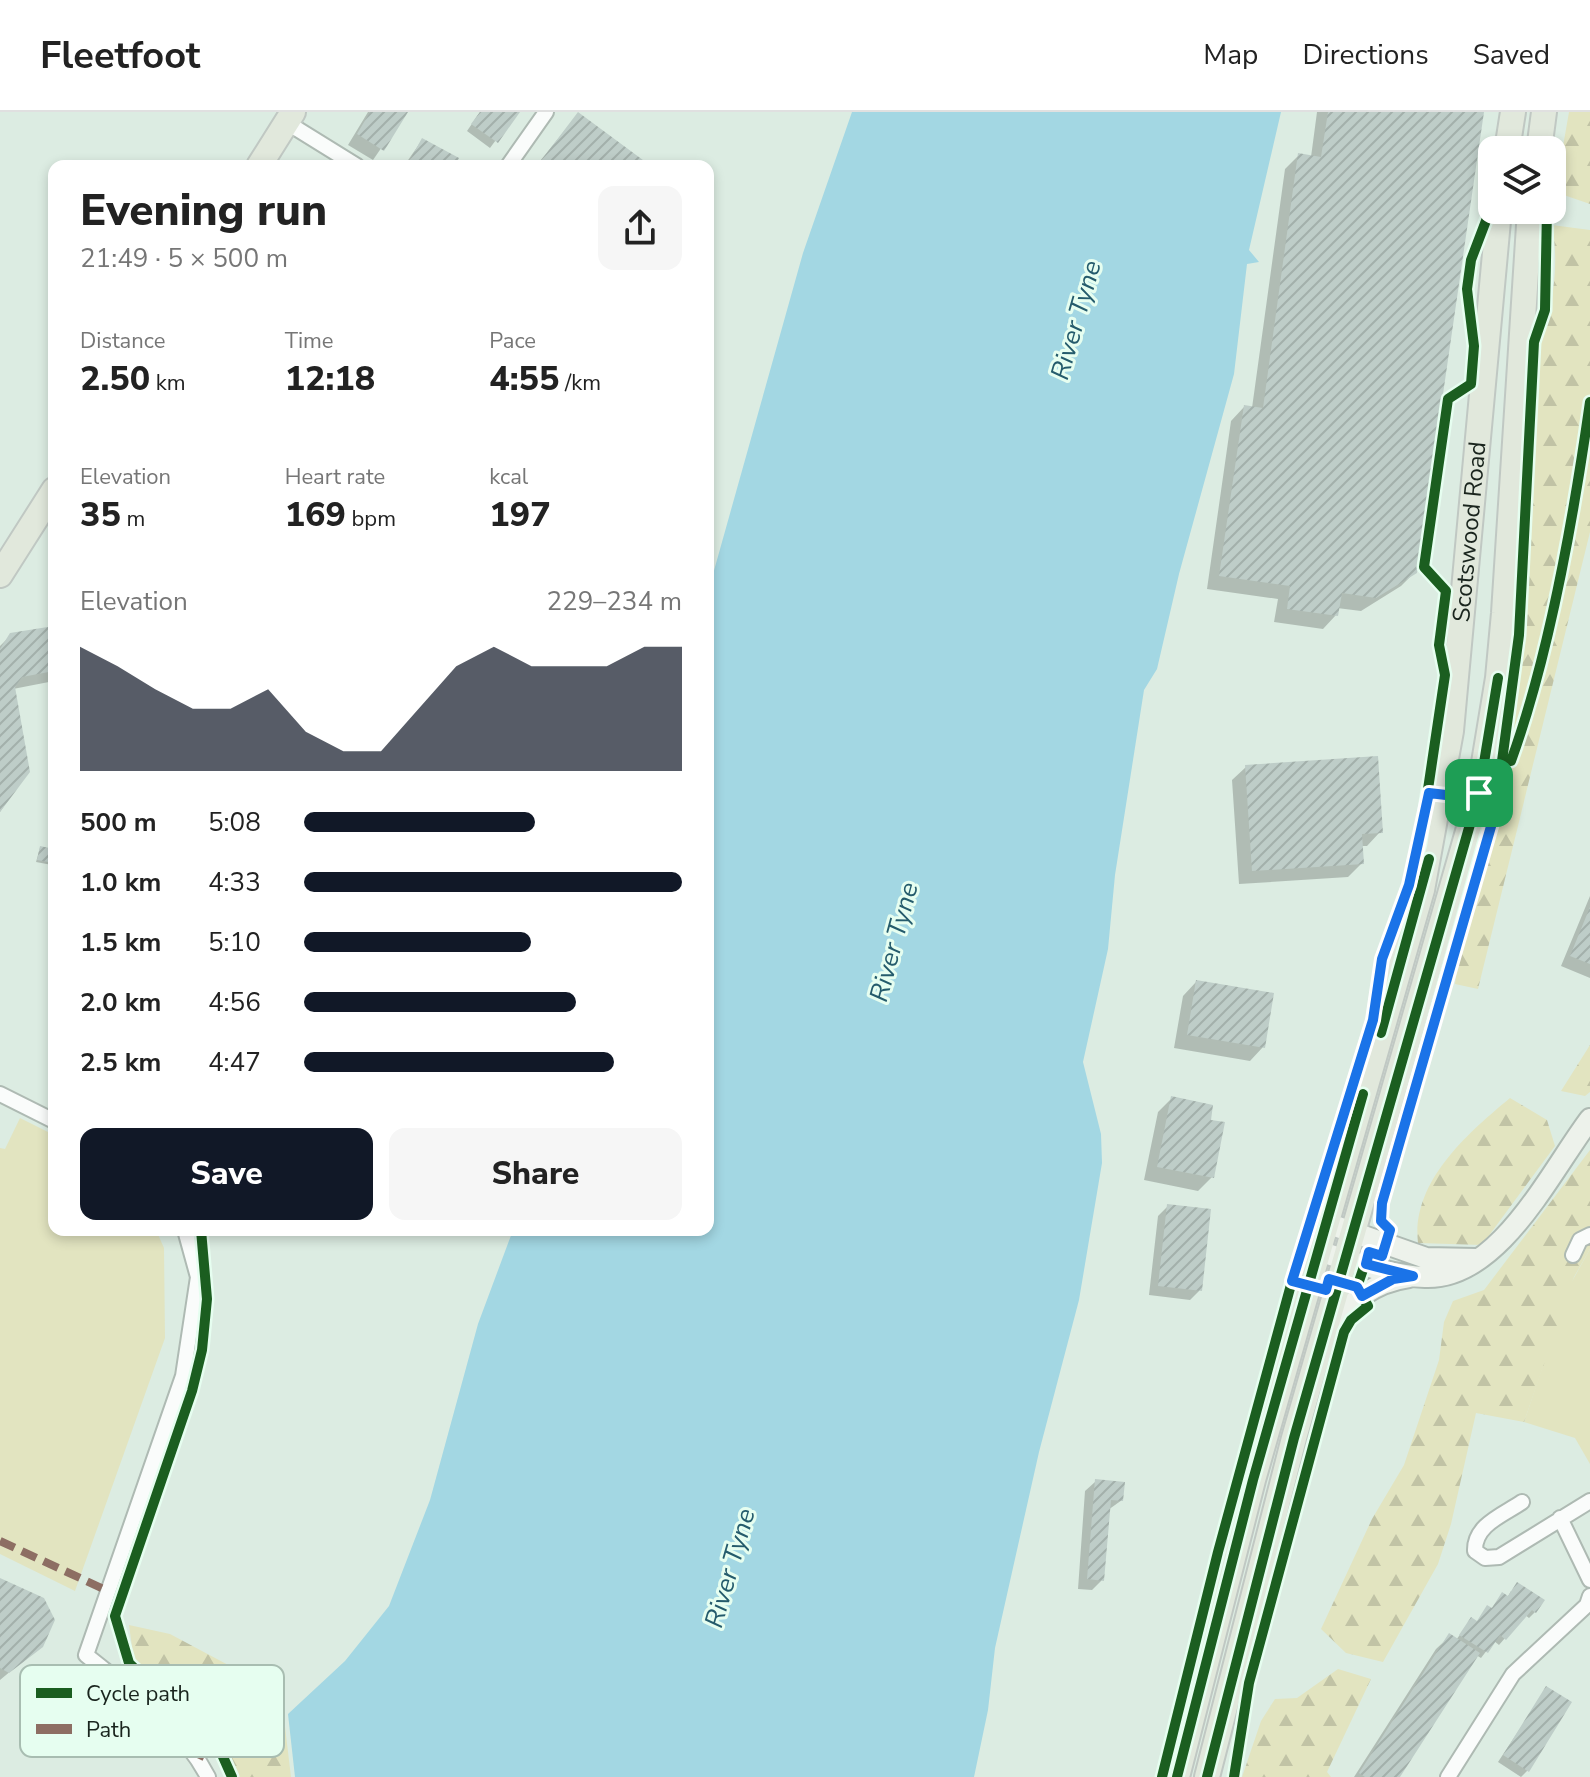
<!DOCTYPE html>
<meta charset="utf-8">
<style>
:root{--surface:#fff;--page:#f6f6f6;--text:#222;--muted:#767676;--line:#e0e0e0;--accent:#111827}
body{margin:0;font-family:"Nunito Sans",sans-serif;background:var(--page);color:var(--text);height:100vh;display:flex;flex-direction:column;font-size:30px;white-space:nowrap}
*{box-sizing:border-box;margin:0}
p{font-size:26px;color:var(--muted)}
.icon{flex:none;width:44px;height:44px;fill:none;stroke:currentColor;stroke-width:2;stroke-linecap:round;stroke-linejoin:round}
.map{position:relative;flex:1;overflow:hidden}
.drawer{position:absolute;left:48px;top:48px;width:666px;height:1076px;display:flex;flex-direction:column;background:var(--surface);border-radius:16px;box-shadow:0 4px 12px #0003}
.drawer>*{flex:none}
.controls{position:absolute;left:1478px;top:24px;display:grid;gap:16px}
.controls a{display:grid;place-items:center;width:88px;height:88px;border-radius:16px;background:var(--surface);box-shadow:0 4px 12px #0003;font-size:40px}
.pin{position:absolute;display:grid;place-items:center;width:68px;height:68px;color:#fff;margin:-34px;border-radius:16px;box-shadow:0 4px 12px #0006}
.round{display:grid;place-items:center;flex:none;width:84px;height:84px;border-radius:16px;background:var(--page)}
.head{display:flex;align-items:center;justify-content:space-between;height:136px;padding:0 32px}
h1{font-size:44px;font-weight:800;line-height:60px}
.figures{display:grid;grid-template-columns:repeat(3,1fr);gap:12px;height:136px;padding:8px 32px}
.figures div{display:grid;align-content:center}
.figures b{font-size:34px;font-weight:800}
.figures small{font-size:22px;font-weight:400}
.figures p{font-size:22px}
.chart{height:224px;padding:16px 32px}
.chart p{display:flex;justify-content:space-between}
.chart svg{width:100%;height:144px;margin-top:8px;fill:var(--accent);opacity:.7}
.action{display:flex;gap:16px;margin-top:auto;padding:16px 32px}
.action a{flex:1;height:92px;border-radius:16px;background:var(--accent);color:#fff;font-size:32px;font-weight:800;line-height:92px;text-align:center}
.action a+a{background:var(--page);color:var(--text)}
ul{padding:0 32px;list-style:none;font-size:26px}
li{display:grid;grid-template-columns:128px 96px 1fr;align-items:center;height:60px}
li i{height:20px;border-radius:10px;background:var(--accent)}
header{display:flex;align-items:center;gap:48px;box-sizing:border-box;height:112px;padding:0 40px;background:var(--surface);border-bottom:2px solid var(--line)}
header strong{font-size:38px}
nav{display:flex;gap:44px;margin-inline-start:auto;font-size:28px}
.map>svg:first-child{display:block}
</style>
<header>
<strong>Fleetfoot</strong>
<nav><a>Map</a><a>Directions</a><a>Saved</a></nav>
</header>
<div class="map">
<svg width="1590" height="1665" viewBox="0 0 1590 1665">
<defs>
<pattern id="forest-firs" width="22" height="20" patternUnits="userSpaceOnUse" patternTransform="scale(2)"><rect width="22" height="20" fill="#e2e4c0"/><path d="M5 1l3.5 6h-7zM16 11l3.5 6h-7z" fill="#c1c3a5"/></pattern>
<pattern id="building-hatch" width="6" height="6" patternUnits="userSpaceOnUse" patternTransform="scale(2)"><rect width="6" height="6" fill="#becdc8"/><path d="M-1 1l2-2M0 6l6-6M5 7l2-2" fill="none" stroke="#a3b0ab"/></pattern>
</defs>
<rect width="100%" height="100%" fill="#dcece2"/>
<path fill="#e2e4c0" d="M20,1006L54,1023V1118H156L164,1136L165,1226L75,1479L0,1442V1036L5,1037Z
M1590,1137V1352L1575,1326L1524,1310L1570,1173Z"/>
<path fill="url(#forest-firs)" d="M1569,0H1590V92L1555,80Z
M1552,113L1590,118V420L1478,877L1455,872L1459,844L1512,665L1503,661L1524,527L1540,235C1552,196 1560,155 1552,113Z
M1590,933V980L1585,984L1561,979Z
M1510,986L1547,1008L1555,1034L1482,1133L1418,1131C1411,1070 1468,1021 1510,986Z
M1590,1038V1137L1574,1165L1524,1310L1476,1301L1451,1412L1438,1452L1383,1550L1346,1541L1321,1517L1372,1407L1404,1353L1439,1248L1444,1210L1453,1189L1484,1178Z
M129,1513L170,1522L281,1581L291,1665H237L230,1647L225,1609L216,1604L188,1603L134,1549Z
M1338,1557L1371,1567L1327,1660L1331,1665H1242L1261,1609L1275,1587L1297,1586Z"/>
<path fill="#a3d7e3" d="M852,0H1281L1249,138L1259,150L1247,152L1234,262L1179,462L1157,557L1144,578L1115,763L1108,837L1083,950L1101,1022L1102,1051L1079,1188L1039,1340L995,1536L988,1598L974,1665H295L288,1602L345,1549L389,1494L430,1388L478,1212L513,1118H708V480L803,141Z"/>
<path fill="#0003" d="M368,0H406L373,48L348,33Z
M480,0L516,1L490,36L467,19Z
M1317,0H1482L1415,460L1401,474L1361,499L1337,496L1336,503L1323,517L1274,510L1278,487L1207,477L1231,309L1244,295L1252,296L1285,57L1299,43L1311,45Z
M578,2L648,54H536Z
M422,28L456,47L453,54H404Z
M54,516V569L13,577L28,660L0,700V534L11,523Z
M1246,655L1380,720L1367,734H1360L1362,751L1348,765L1239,772L1232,668Z
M40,736L54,739L52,753L36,750Z
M1590,784V866L1561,854Z
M1196,870L1263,935L1250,949L1174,936L1183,884Z
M1172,986L1208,1009L1212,1065L1198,1079L1144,1068L1158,1000Z
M1168,1094L1200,1178L1190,1188L1149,1183L1158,1104Z
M1095,1370L1122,1388L1108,1398L1102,1468L1092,1478L1078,1477L1085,1379Z
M0,1468L41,1534L0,1568Z
M1511,1479L1535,1500L1529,1506L1525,1503L1499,1533L1494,1529L1481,1546L1476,1543L1398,1665H1354L1436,1537L1450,1524L1456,1528L1471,1508L1476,1511L1488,1495L1491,1497L1502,1483L1507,1486Z
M1546,1577L1528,1658L1521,1665L1498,1650Z"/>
<path fill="url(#building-hatch)" d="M370,0H408L384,39L357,22Z
M480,0H520L498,31L471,12Z
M578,0L651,54H537Z
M1328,0H1484L1417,461L1376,486L1342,481L1338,504L1287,497L1290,474L1219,464L1244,293L1263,296L1298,41L1321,45Z
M422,26L459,46L455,54L407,53Z
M54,514V559L22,565L15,575L30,660L0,700V537L10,521Z
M1378,644L1383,721L1362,722L1364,752L1252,759L1245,653Z
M40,734L54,737V751L37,748Z
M1590,795V852L1570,844Z
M1196,868L1274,881L1265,936L1187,923Z
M1171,984L1213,993L1211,1008L1225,1010L1214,1066L1157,1055Z
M1167,1092L1211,1097L1202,1179L1158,1174Z
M1095,1367L1125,1370L1123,1389L1111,1388L1104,1469L1087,1467Z
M0,1466L44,1486L55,1508L43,1535L9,1561L0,1556Z
M1517,1470L1545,1488L1536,1501L1532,1498L1506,1528L1500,1523L1488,1541L1459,1523L1471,1505L1477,1509L1487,1493L1492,1496L1502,1480L1508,1484Z
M1449,1521L1480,1541L1400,1665H1365L1359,1661Z
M1546,1574L1572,1590L1529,1660L1503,1643Z"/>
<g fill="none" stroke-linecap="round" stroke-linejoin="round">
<g stroke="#aebab3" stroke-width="18">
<path id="street" d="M286,10L357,54
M508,54L546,0
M0,982L54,1009
M185,1118L198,1165L183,1264L86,1543C129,1578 182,1614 208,1665
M1573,1143L1580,1128L1590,1123
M1522,1390C1503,1403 1474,1413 1475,1439L1485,1446L1499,1445L1590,1389
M1560,1406L1590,1468
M1448,1665L1513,1562L1587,1493L1590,1484"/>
</g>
<g stroke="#aebab3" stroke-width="24">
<path id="secondary" d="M1338,1115L1426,1146L1476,1147
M1318,1139C1351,1149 1390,1164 1425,1165C1499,1168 1550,1060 1590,1007
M1327,1222C1346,1191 1373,1170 1409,1165"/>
</g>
<g stroke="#c0c8c3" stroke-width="28">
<g id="primary">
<path d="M1507,38L1513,0"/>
<path d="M1539,38L1544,0"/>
<path d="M259,54L293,0"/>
<path d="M0,463L54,378"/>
<path id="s1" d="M1177,1665L1253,1368L1422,778L1451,619L1499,98"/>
<path d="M1207,1665L1294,1326L1479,681L1498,566L1504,501L1530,98"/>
</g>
</g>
<use href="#street" stroke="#fafcfb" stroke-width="14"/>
<use href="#secondary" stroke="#edf2eb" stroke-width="20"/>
<use href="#primary" stroke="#e1e8dc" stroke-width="24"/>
<path stroke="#8d6e63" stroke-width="8" stroke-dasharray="16 8" stroke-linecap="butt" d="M0,1429L108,1479
M199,1647L213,1616"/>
<g stroke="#e6fef0" stroke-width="15">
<path id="cycleway" d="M1511,649C1550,542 1574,403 1590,290
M1381,921L1429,747
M201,1118L207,1187L202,1238L192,1279L115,1504L129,1551L201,1620H212L232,1665
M1162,1665L1218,1440L1292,1169L1373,908L1382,847L1409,773L1420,731L1445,563L1439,533L1446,479L1424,455L1448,287L1471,272L1474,234L1467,177L1471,148L1487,106L1492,76
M1177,1665L1253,1368L1363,982
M1207,1665L1294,1326L1479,681L1498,566
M1234,1665L1249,1571L1344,1220L1351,1208L1368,1194L1357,1175L1369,1140L1382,1144L1390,1118L1381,1109L1382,1091L1497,686L1519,523L1534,230L1545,198L1547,98"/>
</g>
<use href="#cycleway" stroke="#1b5e20" stroke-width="10"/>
</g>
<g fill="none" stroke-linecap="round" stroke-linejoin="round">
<g stroke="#fff" stroke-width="16">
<path id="route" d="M1464,678L1497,686L1492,711L1382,1091L1381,1109L1390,1118L1382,1144L1369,1140L1366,1152L1413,1164L1393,1167L1362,1184L1357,1175L1329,1167L1326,1178L1292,1169L1373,908L1382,847L1409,773L1429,681L1463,685Z"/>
</g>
<use href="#route" stroke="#1a73e8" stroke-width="10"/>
</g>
<g text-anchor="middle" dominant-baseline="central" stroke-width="6" stroke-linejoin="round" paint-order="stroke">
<g font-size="24" fill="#19241d" stroke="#e6fef0">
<text stroke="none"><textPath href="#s1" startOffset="1282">Scotswood Road</textPath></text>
</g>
<g font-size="26" font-style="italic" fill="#245b6c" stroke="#e6fef0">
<text transform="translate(1076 208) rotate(-74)">River Tyne</text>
<text transform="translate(894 830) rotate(-75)">River Tyne</text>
<text transform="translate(730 1456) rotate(-74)">River Tyne</text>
</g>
</g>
<rect x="20" y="1553" width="264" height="92" rx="12" fill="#e6fef0" stroke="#a8bdb1" stroke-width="2"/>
<rect x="36" y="1576" width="36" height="10" fill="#1b5e20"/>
<rect x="36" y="1612" width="36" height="10" fill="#8d6e63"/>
<g font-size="22" fill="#19241d">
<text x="86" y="1589">Cycle path</text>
<text x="86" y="1625">Path</text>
</g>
</svg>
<div class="controls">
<a><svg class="icon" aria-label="layers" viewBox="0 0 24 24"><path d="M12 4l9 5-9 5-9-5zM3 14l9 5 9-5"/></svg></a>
</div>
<div class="pin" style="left:1479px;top:681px;background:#1e9e55"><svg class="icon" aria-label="arrive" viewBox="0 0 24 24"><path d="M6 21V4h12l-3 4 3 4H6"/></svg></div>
<section class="drawer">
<div class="head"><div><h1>Evening run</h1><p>21:49 · 5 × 500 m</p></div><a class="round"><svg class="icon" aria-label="share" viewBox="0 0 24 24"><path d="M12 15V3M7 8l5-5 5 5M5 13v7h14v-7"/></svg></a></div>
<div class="figures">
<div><p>Distance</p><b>2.50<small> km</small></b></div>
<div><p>Time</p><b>12:18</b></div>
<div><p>Pace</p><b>4:55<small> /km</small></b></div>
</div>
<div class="figures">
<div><p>Elevation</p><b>35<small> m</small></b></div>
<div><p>Heart rate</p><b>169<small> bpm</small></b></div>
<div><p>kcal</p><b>197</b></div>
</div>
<div class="chart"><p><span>Elevation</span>229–234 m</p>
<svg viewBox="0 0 160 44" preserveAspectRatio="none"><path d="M0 44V6L10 12L20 19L30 25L40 25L50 19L60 32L70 38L80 38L90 25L100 12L110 6L120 12L130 12L140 12L150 6L160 6V44z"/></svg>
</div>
<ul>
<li><b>500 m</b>5:08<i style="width:61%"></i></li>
<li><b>1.0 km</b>4:33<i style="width:100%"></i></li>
<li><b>1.5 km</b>5:10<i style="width:60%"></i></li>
<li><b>2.0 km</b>4:56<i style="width:72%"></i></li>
<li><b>2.5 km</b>4:47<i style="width:82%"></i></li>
</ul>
<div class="action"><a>Save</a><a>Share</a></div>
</section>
</div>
